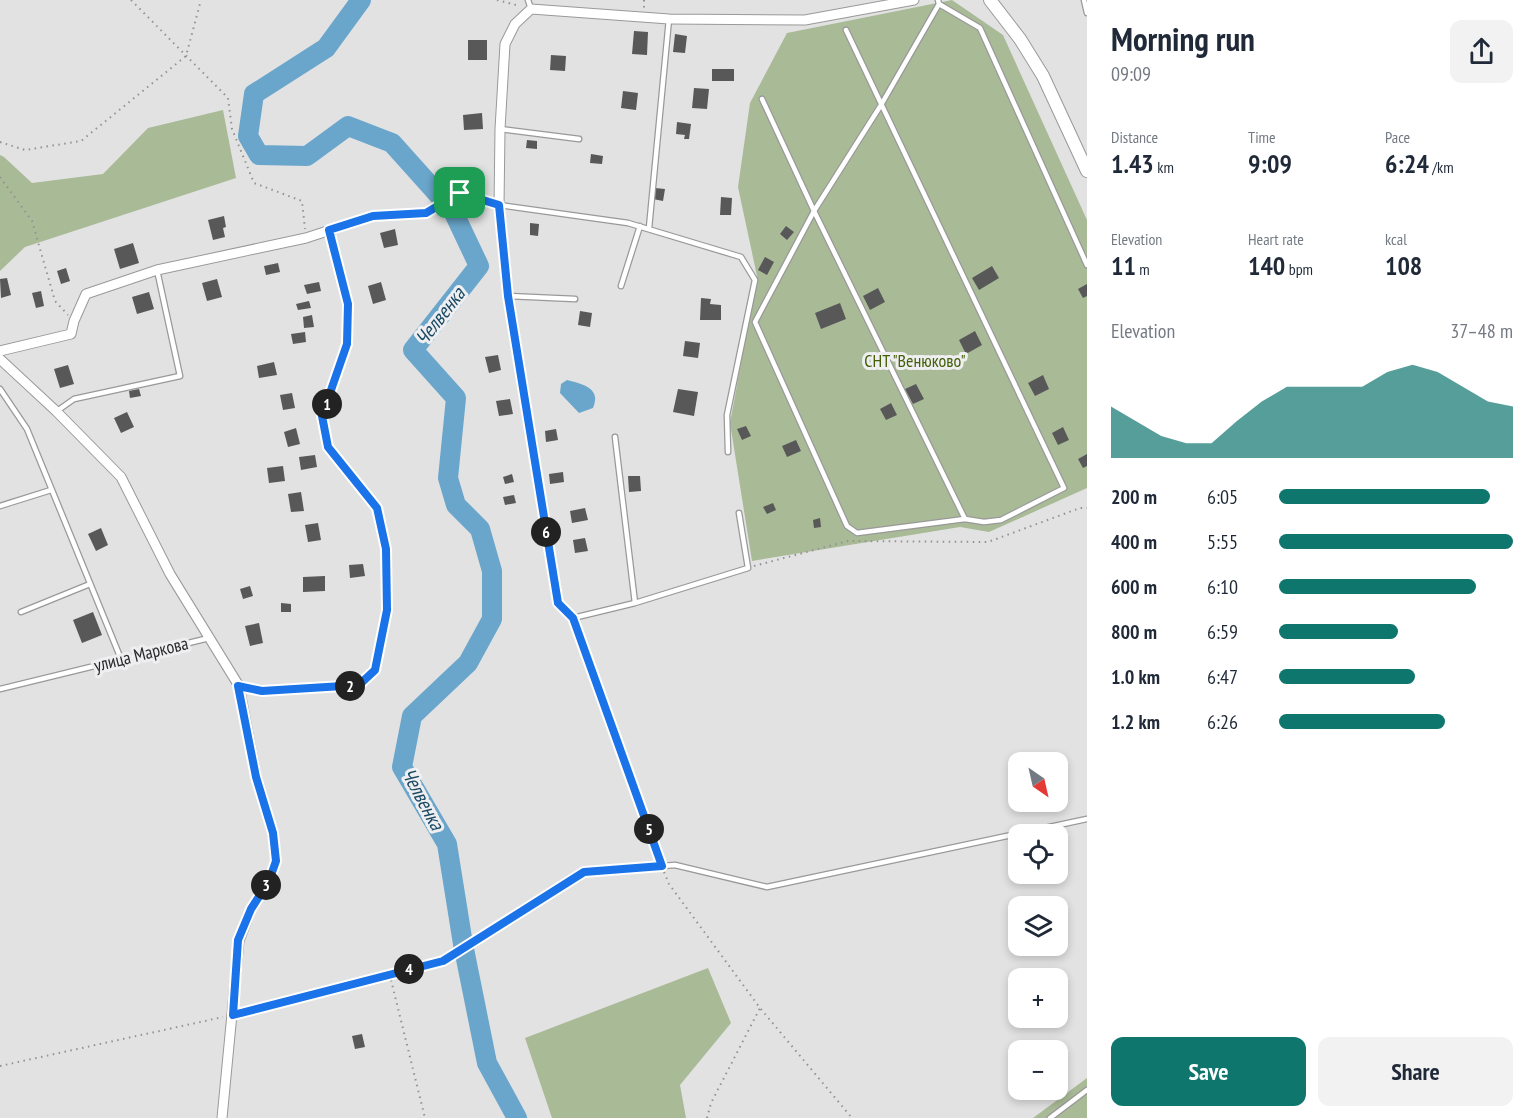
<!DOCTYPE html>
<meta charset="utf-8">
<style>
:root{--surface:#fff;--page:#f2f2f3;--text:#1f2937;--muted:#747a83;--accent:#0f766e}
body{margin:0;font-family:"PT Sans Narrow",sans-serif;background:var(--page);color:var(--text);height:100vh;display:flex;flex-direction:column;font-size:22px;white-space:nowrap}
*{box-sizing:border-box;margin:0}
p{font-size:20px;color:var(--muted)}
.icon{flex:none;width:33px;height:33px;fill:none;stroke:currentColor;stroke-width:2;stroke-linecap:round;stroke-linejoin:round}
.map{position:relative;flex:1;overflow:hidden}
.drawer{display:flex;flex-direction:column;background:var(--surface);width:450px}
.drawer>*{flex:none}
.needle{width:39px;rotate:146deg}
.fabs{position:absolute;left:1008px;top:752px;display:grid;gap:12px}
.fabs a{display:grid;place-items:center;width:60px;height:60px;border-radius:12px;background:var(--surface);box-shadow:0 3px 9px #0003;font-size:30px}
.pin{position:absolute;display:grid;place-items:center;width:51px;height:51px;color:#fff;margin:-26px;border-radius:12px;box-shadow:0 3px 9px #0006}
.km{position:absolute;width:30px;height:30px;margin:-15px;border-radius:50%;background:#222;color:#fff;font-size:16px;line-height:30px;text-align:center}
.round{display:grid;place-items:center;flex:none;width:63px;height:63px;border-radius:12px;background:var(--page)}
.head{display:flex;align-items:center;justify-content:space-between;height:102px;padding:0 24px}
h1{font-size:33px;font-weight:700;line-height:45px}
.metrics{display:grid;grid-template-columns:repeat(3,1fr);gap:9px;height:102px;padding:6px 24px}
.metrics div{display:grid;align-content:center}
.metrics b{font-size:26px;font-weight:700}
.metrics small{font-size:16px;font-weight:400}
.metrics p{font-size:16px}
.chart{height:168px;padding:12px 24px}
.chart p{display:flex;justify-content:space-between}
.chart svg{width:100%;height:108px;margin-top:6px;fill:var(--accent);opacity:.7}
.cta{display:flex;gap:12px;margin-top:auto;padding:12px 24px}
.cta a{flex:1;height:69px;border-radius:12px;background:var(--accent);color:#fff;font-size:24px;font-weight:700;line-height:69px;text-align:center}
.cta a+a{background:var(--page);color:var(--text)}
ul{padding:0 24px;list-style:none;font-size:20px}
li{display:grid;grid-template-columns:96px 72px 1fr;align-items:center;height:45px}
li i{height:15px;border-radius:8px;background:var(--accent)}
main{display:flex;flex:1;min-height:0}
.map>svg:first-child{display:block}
</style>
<main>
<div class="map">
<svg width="1087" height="1118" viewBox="0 0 1087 1118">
<rect width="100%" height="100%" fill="#e2e2e3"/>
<path fill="#a9ba97" d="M952,0L1003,35L1087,220V488L989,532L960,527L752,561L730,423L757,276L738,187L750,103L787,33Z
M223,110L236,178L25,247L0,271V155L4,157L32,183L103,174L148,128Z
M708,968L731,1023L680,1085L686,1118H552L525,1038Z
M1087,1078V1118H1033Z"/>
<path fill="#6aa6cb" d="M567,380C582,384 602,388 593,408L579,413L560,393L561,384Z"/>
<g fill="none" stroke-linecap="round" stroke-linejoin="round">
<path stroke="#6aa6cb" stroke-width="20" d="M361,0L326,48L254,94L248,136L259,155L307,156L348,126L392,143L453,211L479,266L413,350L456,398L448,478L456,505L480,529L492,571V619L468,663L412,716L402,767L447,844L463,944L487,1063L517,1118"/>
</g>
<path fill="#585859" d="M634,31L648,32L647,55L632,54Z
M675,34L687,36L685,53L673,52Z
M468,40H487V60H468Z
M551,55L566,56L565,71L550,70Z
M712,69H734V81H712Z
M694,88L709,89L707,109L692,108Z
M623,91L638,93L636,110L621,108Z
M482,113L483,129L464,130L463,115Z
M677,122L691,124L689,139H684L685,135L676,134Z
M527,140L537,141V149L526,148Z
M591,154L603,156L602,164L590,163Z
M655,188L665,189L663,201L653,199Z
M721,197L732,198L731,215H720Z
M224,216L226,227L223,228L225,237L213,240L208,220Z
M530,223L539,224L538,236L530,235Z
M786,226L794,232L787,240L780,234Z
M395,229L398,245L384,248L380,233Z
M133,243L139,263L120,269L114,249Z
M765,257L774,262L767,275L758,270Z
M278,263L280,272L266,275L264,266Z
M992,266L999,278L979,290L972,278Z
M66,268L70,281L61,284L57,271Z
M7,278L11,295L1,298L0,279Z
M217,279L222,297L207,301L202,283Z
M319,282L321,291L307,294L304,285Z
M381,282L386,300L373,304L368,286Z
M1087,284V296L1083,298L1078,289Z
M878,288L885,302L870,310L863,296Z
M41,291L44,306L36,308L32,293Z
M149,292L154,309L137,314L132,297Z
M701,298L711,299L710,304L721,305V320H700Z
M309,301L311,308L298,310L296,304Z
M840,303L846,319L821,329L815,313Z
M580,311L592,313L590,327L578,325Z
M312,315L314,327L304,328L303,317Z
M975,331L982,345L966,354L959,340Z
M305,332L306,342L293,344L291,334Z
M685,341L700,343L698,358L683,356Z
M498,355L501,370L489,373L485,357Z
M274,362L277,375L259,378L257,366Z
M68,365L74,384L60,388L54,369Z
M1043,375L1049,389L1035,396L1028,383Z
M916,384L924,399L913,404L905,389Z
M139,389L141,396L130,398L129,391Z
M678,389L698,392L694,416L673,412Z
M292,393L295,408L283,410L280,395Z
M510,399L513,414L499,416L496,401Z
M891,403L897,415L886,420L880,409Z
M127,412L134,427L121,433L114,418Z
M746,426L751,436L742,440L737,429Z
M1063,427L1069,440L1058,445L1052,433Z
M296,428L300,444L288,447L284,432Z
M556,429L558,440L546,442L545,431Z
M796,440L801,451L787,457L782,446Z
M1087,454V466L1083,468L1078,459Z
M315,455L317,467L301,470L299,457Z
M283,466L285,481L269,483L267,468Z
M563,472L564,482L550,484L549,474Z
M512,474L514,482L505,484L503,477Z
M628,476H640L641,491L629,492Z
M301,492L304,511L291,512L288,494Z
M514,495L516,503L505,505L503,497Z
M773,503L776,510L767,514L763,507Z
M585,508L588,520L572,523L570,511Z
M820,518L821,527L814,528L813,520Z
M318,523L321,540L308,542L305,525Z
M101,528L108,545L96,551L88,534Z
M585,538L588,551L575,553L573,540Z
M363,564L365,576L350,578L349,565Z
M325,576V591L303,592V577Z
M250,586L253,596L243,599L240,589Z
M281,603L291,604V612H281Z
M93,612L102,635L82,643L73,620Z
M259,623L263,643L250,646L245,626Z
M362,1034L365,1047L355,1049L352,1036Z"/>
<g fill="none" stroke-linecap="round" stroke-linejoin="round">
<g stroke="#99999a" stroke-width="7">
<path id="service" d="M528,0L531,9
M1084,0L1087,13
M939,4L980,28L1087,265
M846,30L1064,488L1001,520L984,522L965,519L857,533L847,526L755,322L814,211L881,105L939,4L938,0
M762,99L814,211L965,519
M500,129L579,139
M499,205L628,223L741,257L755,280L727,415L728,452
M649,228L669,19
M621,286L640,226
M508,296L575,299
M0,389L27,429L121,659
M57,411L74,399L180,376L157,270
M615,437L635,603
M0,506L51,490
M558,603L573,618L635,603L748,568L739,513
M21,612L90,584
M239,686L262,691L359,685L375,670L387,610L386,549L377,508L328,447L322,416L347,343L348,304L329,231
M0,689L209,638
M233,1015L443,961L584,872L675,865L767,887L1087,819
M1050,1118L1087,1090"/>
</g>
<g stroke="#99999a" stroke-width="11">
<path id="minor" d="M0,351L71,334L74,321L86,294L157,270L306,238L373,216
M0,359L56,411L121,477L170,574L239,686L256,776L273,833L276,861L269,881L251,909L239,941L222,1118
M558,603L508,296L499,205L500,129L505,44L515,24L531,9L669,19L805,20L914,0"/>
</g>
<g stroke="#99999a" stroke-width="14">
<path id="tertiary" d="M990,0L1020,39L1043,76L1087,171"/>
</g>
<path stroke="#929293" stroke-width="2" stroke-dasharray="1.5 4.5" stroke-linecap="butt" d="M131,0L228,98L232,129L254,183L302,201L305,229
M497,0L520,6
M644,0V8
M0,142L25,150L81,141L186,56L201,0
M0,177L32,221L55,301L68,315
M382,216L426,213L460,193L489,202
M754,566L848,541L988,542L1080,508H1087
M575,624L659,858
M664,872L669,884L760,1008L852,1118
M391,980L425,1118
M0,1066L223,1017
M707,1118L711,1103L760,1008"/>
<use href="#service" stroke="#fff" stroke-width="4.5"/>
<use href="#minor" stroke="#fff" stroke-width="9"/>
<use href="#tertiary" stroke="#fff" stroke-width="12"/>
</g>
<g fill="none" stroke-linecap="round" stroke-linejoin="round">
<g stroke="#fff" stroke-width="12">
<path id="route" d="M460,193L499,205L508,296L558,603L573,618L662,866L584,872L443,961L233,1015L238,940L251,909L269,881L276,861L273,833L256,777L238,686L262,691L359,685L375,670L387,610L386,549L377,508L328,447L322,416L347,344L348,304L329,230L373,216L426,213Z"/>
</g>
<use href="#route" stroke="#1a73e8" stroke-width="8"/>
</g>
<g text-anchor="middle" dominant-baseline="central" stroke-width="6" stroke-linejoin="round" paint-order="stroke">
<g font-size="18" fill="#436009" stroke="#efeff1">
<text x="915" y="360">СНТ "Венюково"</text>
</g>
<g font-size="18" fill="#29292a" stroke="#efeff1">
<text transform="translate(141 654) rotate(-14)">улица Маркова</text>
</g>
<g font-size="20" font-style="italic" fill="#1a4964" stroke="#efeff1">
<text transform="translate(440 316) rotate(-52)">Челвенка</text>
<text transform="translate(423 799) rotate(62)">Челвенка</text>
</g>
</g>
</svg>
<div class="fabs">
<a><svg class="needle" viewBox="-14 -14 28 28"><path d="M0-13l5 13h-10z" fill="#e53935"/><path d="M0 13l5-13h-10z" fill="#747a83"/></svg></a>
<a><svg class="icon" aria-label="locate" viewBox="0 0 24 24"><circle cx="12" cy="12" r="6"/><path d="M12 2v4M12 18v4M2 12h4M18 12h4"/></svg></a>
<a><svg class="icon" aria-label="layers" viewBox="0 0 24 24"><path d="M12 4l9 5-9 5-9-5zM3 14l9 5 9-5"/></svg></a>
<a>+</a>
<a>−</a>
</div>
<div class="pin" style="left:460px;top:193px;background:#1e9e55"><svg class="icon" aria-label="arrive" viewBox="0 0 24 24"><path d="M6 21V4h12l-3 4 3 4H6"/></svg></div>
<b class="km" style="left:327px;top:404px">1</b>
<b class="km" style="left:350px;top:686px">2</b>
<b class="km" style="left:266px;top:885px">3</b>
<b class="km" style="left:409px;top:969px">4</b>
<b class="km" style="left:649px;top:829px">5</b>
<b class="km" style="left:546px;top:532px">6</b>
</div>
<section class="drawer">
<div class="head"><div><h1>Morning run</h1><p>09:09</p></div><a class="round"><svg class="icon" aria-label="share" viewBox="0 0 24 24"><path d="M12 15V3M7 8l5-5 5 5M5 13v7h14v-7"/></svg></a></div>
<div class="metrics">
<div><p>Distance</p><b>1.43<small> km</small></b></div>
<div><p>Time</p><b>9:09</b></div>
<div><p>Pace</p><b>6:24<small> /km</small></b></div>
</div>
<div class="metrics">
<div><p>Elevation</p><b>11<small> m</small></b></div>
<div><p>Heart rate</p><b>140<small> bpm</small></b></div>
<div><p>kcal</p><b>108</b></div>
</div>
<div class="chart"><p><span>Elevation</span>37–48 m</p>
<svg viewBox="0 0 160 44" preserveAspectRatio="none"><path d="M0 44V23L10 29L20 35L30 38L40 38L50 29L60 21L70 15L80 15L90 15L100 15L110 9L120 6L130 9L140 15L150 21L160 23V44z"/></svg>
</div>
<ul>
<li><b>200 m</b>6:05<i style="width:90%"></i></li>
<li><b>400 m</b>5:55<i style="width:100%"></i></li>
<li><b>600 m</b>6:10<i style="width:84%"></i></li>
<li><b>800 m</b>6:59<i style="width:51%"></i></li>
<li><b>1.0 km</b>6:47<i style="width:58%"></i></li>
<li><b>1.2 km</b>6:26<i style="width:71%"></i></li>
</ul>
<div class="cta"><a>Save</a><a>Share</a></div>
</section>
</main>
